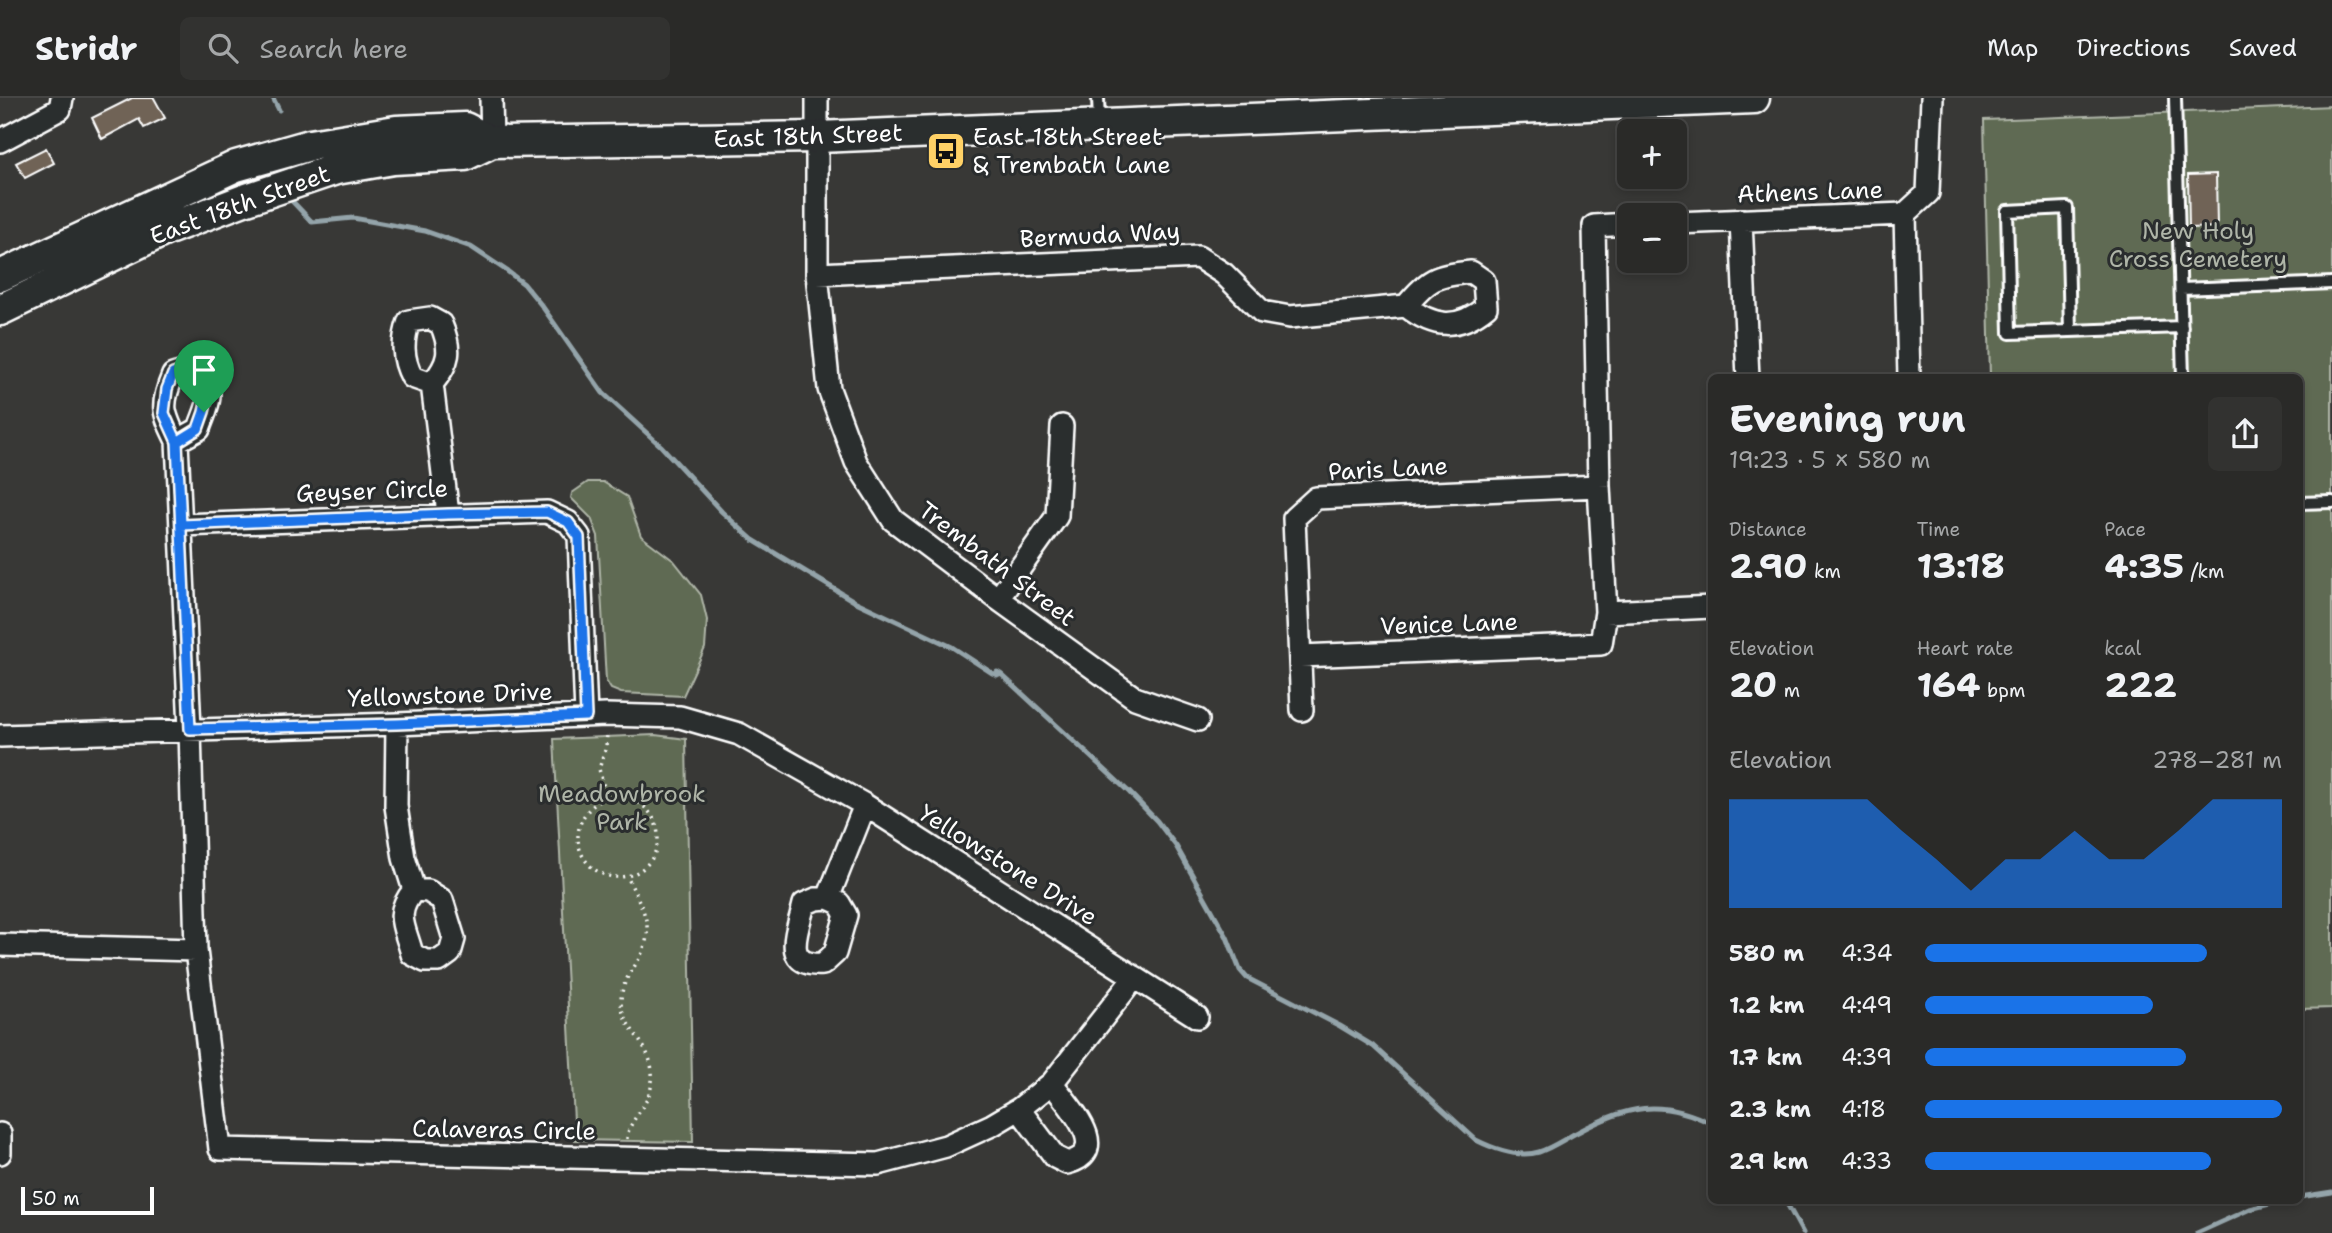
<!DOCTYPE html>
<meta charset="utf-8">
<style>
:root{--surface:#2a2a28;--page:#323230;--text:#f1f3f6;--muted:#a5a7a8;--line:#464645;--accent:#1a73e8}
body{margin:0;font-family:"Shantell Sans",sans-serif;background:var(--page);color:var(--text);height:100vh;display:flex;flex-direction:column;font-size:26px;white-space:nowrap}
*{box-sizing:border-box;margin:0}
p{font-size:23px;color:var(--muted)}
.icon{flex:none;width:38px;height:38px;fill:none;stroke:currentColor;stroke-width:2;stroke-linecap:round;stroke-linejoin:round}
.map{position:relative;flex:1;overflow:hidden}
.drawer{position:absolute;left:1708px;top:276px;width:595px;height:830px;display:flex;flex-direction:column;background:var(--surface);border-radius:10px;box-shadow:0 4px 10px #0003,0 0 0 2px var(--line)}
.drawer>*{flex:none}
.controls{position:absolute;left:1617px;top:21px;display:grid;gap:14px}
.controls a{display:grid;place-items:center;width:70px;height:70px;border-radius:10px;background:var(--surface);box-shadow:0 4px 10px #0003,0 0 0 2px var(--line);font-size:35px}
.scale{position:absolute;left:21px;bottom:18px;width:133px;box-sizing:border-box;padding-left:7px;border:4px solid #fff;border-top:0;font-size:19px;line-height:24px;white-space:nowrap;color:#fff;-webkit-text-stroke:5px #2a2d2e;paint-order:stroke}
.pin{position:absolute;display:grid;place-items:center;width:60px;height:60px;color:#fff;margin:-72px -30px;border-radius:50% 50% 50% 0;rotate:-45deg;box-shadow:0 0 7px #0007}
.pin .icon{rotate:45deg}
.round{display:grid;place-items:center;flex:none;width:74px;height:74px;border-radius:10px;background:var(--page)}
.summary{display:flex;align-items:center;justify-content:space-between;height:119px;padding:0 21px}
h1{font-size:38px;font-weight:700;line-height:52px}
.stats{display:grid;grid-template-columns:repeat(3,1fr);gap:10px;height:119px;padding:7px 21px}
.stats div{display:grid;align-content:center}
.stats b{font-size:35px;font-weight:700}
.stats small{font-size:19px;font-weight:400}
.stats p{font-size:19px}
.chart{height:196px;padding:14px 21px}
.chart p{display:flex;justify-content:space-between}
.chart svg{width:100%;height:126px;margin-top:7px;fill:var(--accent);opacity:.7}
ul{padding:0 21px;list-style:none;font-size:23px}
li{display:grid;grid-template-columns:112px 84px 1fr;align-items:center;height:52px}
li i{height:18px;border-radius:9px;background:var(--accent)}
header{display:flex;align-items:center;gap:42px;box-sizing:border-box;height:98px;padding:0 35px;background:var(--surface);border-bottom:2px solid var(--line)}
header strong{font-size:33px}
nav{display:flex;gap:38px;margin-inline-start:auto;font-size:24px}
.search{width:490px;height:63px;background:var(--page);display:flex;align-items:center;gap:18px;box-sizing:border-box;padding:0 24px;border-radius:10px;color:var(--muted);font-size:26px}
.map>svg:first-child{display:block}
</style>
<header>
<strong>Stridr</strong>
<div class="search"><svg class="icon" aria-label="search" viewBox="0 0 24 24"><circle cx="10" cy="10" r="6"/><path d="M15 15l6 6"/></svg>Search here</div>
<nav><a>Map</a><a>Directions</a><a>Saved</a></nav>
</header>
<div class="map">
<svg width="2332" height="1135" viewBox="0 0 2332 1135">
<rect width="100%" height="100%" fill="#383836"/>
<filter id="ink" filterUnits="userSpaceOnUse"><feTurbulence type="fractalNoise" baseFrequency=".0143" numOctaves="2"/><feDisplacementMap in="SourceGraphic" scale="14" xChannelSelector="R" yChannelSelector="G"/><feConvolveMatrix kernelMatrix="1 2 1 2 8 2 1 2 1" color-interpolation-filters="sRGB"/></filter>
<g filter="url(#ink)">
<path fill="#5f6b52" stroke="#afb5a8" stroke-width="2" d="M2332,8V910L2300,911V280H1990L1984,22Z
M588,384H603L627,399L641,438L674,463L701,497L707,522L705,550L683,598L621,595L611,591L606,583L598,438L591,420L571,400L572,395Z
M655,637L686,641L693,1044L575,1042L554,641Z"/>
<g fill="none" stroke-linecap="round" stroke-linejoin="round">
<path stroke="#94a4aa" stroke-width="5" d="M273,0L279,12
M292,103L312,124L353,120L425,133L471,149L507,173L524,186L542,208L603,295L661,348L722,414L753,442L854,503L952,549L992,575L997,577V574L1002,577L1129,694L1157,723L1176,748L1227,839L1240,872L1247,880L1340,928L1373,948L1476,1042C1494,1051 1519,1060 1539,1054C1552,1050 1566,1040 1578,1034C1626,1008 1661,1000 1712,1026
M2300,1099L2332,1094
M1785,1102L1803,1135
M2197,1135L2250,1111L2285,1102"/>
</g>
<path fill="#706357" stroke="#fff" stroke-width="2" d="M132,0H154L165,20L144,30L139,21L102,41L92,20Z
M46,50L54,65L25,80L16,65Z
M2216,76L2217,129L2189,130L2188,77Z"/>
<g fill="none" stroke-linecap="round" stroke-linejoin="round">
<g stroke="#fff" stroke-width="16">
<path id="service" d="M1098,0L1099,25
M2175,0L2183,280
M2181,191L2332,185
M2070,233L2010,235L2007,113L2067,110L2070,233L2182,229
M2300,405L2332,404"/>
</g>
<g stroke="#fff" stroke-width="26">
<path id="minor" d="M491,0L492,44
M817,0V176L829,291L856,364L893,422L998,501L1135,600L1198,622
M0,43L60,11L62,0
M1905,116L1909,280
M1741,122L1748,280
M1675,125L1905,116L1928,95L1932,0
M817,176L1198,159L1224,176L1262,214L1290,219L1406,208C1434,230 1458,232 1486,209L1484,183L1471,174C1436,177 1428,181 1406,208
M432,286L412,279C402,260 402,243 409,223L430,220L441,226C452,252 450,264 432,286L448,416
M177,343L199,331C202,321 209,308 209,298C209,277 190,270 173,277C160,308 163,314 177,343L190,631L196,852L220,1051L878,1066L946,1048L992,1027L1019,1011L1052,985L1135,879
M181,427L547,414L568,424L579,438L586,618
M998,501L1057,418L1062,328
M1606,514L1712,509
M1300,558L1601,546L1606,514L1599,388L1594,128L1629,126
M1302,612L1294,420L1316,400L1599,388
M397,626L396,708L404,760L414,792
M0,638L397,626L606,617L680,619L739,636L865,707L1197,919
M414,792L428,793L442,802L454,841L450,855L439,863H425L412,856C405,828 393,817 414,792Z
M828,800L839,805L846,817L835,855L823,866C780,869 798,832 804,806L816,801Z
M828,800L865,707
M0,847L196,852
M1019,1011L1055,1059L1067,1065C1114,1053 1068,1008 1052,985
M0,1036V1055"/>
</g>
<g stroke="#fff" stroke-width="35">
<path id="secondary" d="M0,178L236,68L310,47L396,33L465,30L492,44
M0,212L163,133L244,102L336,71L393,61L465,57L492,44L818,39L1754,0"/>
</g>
<path stroke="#fff" stroke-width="3.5" stroke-dasharray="2 5" stroke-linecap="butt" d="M578 739a40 40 0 1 1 80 0a40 40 0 1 1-80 0Z
M607,701L599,671L606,649L607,636
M627,1041C628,1021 650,1009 652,983C655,945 622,933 621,904C621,890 627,879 634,869C659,831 644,815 627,778"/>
<use href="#service" stroke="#2a2d2e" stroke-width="10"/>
<use href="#minor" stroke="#2a2d2e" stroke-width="21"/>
<use href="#secondary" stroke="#2a2d2e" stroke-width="30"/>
</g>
</g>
<g fill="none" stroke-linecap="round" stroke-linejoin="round" filter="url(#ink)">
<g stroke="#fff" stroke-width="14">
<path id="route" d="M204,314L198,331L177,344L190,631L397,626L586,618L579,439L568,424L547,414L448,416L181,427L177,344L164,315L167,291L173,276C204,265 211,289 204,314"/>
</g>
<use href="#route" stroke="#1a73e8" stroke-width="9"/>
</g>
<defs>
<g id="bus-square" transform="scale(2.0125)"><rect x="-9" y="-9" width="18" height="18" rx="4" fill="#ffd166" stroke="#2a2d2e"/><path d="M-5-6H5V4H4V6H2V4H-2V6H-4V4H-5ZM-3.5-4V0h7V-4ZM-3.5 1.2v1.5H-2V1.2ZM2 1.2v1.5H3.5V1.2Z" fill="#111"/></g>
</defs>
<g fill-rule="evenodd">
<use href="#bus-square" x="946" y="53"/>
</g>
<g text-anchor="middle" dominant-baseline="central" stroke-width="6" stroke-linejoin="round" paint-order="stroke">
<g font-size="24" fill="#fff" stroke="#2a2d2e">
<text transform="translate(808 38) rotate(-2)">East 18th Street</text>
<text transform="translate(1810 94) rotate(-2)">Athens Lane</text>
<text transform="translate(240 107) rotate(-20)">East 18th Street</text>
<text transform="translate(1100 137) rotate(-3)">Bermuda Way</text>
<text transform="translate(1388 371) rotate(-3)">Paris Lane</text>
<text transform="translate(372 393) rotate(-2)">Geyser Circle</text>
<text transform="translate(997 466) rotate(37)">Trembath Street</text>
<text transform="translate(1449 526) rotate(-2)">Venice Lane</text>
<text transform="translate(450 597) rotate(-2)">Yellowstone Drive</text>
<text transform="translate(1008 767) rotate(32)">Yellowstone Drive</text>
<text transform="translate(504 1032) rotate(1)">Calaveras Circle</text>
</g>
<g font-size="24" fill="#fff" stroke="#2a2d2e" text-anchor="start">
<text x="973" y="39">East 18th Street<tspan x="973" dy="28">&amp; Trembath Lane</tspan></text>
</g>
<g font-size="24" fill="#afb5a8" stroke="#2a2d2e">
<text x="2198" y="133">New Holy<tspan x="2198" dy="28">Cross Cemetery</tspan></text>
<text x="622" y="696">Meadowbrook<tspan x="622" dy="28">Park</tspan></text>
</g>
</g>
</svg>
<div class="controls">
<a>+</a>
<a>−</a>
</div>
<div class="scale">50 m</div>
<div class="pin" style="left:204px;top:314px;background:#1e9e55"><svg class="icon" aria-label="arrive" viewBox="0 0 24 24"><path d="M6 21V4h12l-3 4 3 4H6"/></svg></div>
<section class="drawer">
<div class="summary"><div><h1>Evening run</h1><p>19:23 · 5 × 580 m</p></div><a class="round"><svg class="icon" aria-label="share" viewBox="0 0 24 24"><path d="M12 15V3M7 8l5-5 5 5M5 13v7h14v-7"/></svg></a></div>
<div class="stats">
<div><p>Distance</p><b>2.90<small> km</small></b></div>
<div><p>Time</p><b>13:18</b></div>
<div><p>Pace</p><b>4:35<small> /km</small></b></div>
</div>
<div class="stats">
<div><p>Elevation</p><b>20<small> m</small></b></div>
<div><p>Heart rate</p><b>164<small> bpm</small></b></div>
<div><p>kcal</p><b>222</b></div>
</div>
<div class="chart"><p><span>Elevation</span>278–281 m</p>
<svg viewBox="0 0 160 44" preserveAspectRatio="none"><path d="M0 44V6L10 6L20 6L30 6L40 6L50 17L60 27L70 38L80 27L90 27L100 17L110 27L120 27L130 17L140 6L150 6L160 6V44z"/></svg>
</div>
<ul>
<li><b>580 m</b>4:34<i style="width:79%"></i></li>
<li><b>1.2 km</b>4:49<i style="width:64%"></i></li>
<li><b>1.7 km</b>4:39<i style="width:73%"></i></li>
<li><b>2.3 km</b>4:18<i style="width:100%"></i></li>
<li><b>2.9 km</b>4:33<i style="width:80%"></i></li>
</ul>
</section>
</div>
